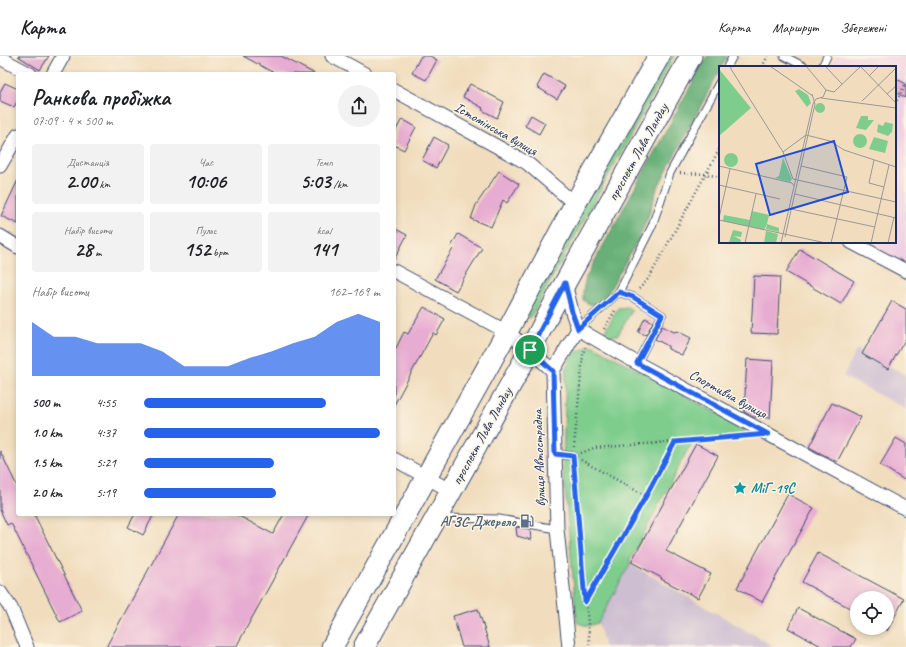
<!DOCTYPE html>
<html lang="uk">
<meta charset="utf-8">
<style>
:root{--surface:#fff;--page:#f2f2f2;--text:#202124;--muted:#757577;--line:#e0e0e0;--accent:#2563eb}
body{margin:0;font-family:Caveat,sans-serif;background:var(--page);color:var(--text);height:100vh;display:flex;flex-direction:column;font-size:15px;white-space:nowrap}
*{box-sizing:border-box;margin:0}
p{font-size:13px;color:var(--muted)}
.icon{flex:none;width:22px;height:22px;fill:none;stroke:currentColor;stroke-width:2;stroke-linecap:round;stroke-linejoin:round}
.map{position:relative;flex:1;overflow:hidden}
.panel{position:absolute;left:16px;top:16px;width:380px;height:444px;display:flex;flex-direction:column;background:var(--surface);border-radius:4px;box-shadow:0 2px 6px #0003}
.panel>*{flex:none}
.controls{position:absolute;left:850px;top:535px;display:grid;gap:8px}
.controls a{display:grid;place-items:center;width:44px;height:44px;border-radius:50%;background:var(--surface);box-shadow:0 2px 6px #0003;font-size:20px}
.pin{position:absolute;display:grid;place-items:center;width:34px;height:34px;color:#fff;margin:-17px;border:2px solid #fff;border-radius:50%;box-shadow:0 1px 4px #0007}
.round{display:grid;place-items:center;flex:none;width:42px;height:42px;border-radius:21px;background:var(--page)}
.headline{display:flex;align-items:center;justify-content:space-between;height:68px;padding:0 16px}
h1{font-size:22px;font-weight:700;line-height:30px}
.stats{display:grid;grid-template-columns:repeat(3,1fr);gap:6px;height:68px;padding:4px 16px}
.stats div{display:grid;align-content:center;border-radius:4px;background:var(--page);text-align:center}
.stats b{font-size:20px;font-weight:700}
.stats small{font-size:11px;font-weight:400}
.stats p{font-size:11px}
.chart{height:112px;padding:8px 16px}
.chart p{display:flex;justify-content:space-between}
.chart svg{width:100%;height:72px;margin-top:4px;fill:var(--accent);opacity:.7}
ul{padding:0 16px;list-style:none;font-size:13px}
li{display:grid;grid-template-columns:64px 48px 1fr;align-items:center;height:30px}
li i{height:10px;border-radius:5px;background:var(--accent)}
header{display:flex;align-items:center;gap:24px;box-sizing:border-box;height:56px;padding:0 20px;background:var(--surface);border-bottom:1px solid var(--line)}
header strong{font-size:19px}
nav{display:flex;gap:22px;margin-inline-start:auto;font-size:14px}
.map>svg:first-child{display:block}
</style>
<header>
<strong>Карта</strong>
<nav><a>Карта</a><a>Маршрут</a><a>Збережені</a></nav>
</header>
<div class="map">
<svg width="906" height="591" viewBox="0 0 906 591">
<rect width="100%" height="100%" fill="#fcf5e5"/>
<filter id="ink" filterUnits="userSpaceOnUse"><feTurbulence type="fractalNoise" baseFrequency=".025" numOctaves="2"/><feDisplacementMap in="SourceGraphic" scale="8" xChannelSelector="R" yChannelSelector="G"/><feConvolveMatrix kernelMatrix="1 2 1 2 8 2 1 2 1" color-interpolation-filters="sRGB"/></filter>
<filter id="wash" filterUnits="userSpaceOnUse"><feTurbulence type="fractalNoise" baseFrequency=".012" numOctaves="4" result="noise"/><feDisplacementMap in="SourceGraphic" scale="16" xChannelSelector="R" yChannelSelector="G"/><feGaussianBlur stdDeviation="0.9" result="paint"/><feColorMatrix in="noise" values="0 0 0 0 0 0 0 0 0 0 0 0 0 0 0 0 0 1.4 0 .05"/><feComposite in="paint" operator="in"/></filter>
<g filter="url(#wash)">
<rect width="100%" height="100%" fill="#f1ddbd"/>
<path fill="#f0d0e4" d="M837,0H906V208L865,186H895V11H831Z"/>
<path fill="#cebed1" d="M857,293L906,319V353L843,320Z
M630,508L765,585L775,591H605L598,567Z"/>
<path fill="#7fcd8d" stroke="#4d7e76" d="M665,0H674L530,262L524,259Z
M627,251L632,254L618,279L609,280L604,277L618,252Z
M592,289L744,372L745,380L695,384L687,395L630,504V508L598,567L588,570L577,567L563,410L566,312L572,298Z"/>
<path fill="#67b078" stroke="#41706b" d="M707,0H727L657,133L648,161L639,182L603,246L597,249L589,248L583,244V235L586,221Z"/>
<g id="blocks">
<path fill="#e7acd1" d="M18,0H49L40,14Z
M243,0H281L315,18H276Z
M421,0H430L437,4L426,24L412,17Z
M544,18L565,30L557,43L537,31Z
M895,22L906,28V42L895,36Z
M5,27L18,33V44L14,51L0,45V36Z
M470,28L504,46L497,62L482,54L483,52L463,41Z
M531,59L545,67L539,78L525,70Z
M402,63L416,71L404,94L394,89V78Z
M434,81L448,89L436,112L422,104Z
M499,115L519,128L507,147L503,144L491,171L471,163L476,149Z
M18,124V168L1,160Z
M394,172L407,179L394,204Z
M458,178L482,192L456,235L435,223L453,193L451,191Z
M800,193L854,225L841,248L786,216Z
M754,220L780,221L777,278L751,277Z
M892,245L906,253V282L888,313L862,298Z
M424,251L445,263L436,279L433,277L394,349V296L404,276L408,278Z
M645,262L653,266L646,279L638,276Z
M662,270L674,276L677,275L691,282L682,299L668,293V290L655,283Z
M747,303L773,305L770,362L753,361L744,356Z
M832,347L861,361L837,406L809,391Z
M896,382L906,388V425L880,409Z
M696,388L718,400L666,495L711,518L698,542L661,523L662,522L631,506Z
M0,395L18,432V458H34L82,555L60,566L11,467L7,469L0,454Z
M788,438L814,452L762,546L737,532Z
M135,458H154L143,479L128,471Z
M179,458H235L273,478L284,458H309L236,591H106Z
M516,471L530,473L531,484L517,480Z
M818,497L904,543L887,575V542H857V556L802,526Z
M798,552L856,583L851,591H823L788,572Z
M478,553L490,591H462L453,560Z"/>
</g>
</g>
<g filter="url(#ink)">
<use href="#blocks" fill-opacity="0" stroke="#3b496c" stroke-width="1"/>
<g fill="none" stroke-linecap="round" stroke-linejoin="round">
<g stroke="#3b496c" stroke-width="9">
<path id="lane" d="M784,0L805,11
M727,11L733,0
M822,11L827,0
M619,236L633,241L662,259L637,307
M578,273L619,236L652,170L670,117L720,25
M555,398L573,400
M439,462L499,463L557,473"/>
</g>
<g stroke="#3b496c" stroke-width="15">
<path id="street" d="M332,0L365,18
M0,2L30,18
M53,18L63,0
M394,34L527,107L575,148
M0,110L18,79
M0,180L18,191
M851,186L906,215
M394,215L507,276L530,294L553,315L557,473L569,591
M565,227L572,256L578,273L637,307L906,453
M553,315L578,273
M394,403L451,435
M0,536L11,552L27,591"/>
</g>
<g stroke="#3b496c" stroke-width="23">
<path id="primary" d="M332,591L507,276L575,148L659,0
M364,591L530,294L565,227L691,0"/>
</g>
<path stroke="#3b496c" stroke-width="2.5" stroke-dasharray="1 3" stroke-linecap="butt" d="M762,11L768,0
M895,48L906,27
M680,117L706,118L720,121
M639,233L649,222L720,92
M604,273L616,253
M574,391L583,299L585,291
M581,397L594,392L745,380
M581,404L646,440
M574,408L590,591
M585,546L646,440L675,386"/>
<use href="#lane" stroke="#fff" stroke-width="7"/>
<use href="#street" stroke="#fff" stroke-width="13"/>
<use href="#primary" stroke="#fff" stroke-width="21"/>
</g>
</g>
<g fill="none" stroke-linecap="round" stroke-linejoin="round" filter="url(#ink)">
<g stroke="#fff" stroke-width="8">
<path id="route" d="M565,227L572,256L578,273L619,236L633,241L662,259L637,307L768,378L675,386L646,440L585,546L573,400L555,398L553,315L530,294Z"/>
</g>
<use href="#route" stroke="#2563eb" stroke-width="5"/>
</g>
<defs>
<g id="sight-bare" transform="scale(1.08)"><path d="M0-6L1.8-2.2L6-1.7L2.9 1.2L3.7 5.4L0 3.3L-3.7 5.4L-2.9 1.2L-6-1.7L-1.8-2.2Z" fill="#0f9aa8" stroke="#fcf5e5" stroke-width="2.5" paint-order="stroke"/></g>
<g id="fuel-bare" transform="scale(1.08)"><path d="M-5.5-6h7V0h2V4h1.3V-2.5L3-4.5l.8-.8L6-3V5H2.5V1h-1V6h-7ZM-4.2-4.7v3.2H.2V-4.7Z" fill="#5c6f8a" stroke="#fcf5e5" stroke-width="2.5" paint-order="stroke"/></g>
</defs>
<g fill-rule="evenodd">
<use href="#sight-bare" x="740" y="432"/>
<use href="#fuel-bare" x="527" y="465"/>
</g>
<g text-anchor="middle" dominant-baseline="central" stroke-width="3" stroke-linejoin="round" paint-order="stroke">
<g font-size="14" fill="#1b2f5e" stroke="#fcf5e5">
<text transform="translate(496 73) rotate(30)">Істомінська вулиця</text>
<text transform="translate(638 96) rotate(-61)">проспект Льва Ландау</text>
<text transform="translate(728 338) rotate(29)">Спортивна вулиця</text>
<text transform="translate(482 380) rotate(-61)">проспект Льва Ландау</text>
<text transform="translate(539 402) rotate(-92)">вулиця Автострадна</text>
</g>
<g font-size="14" font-weight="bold" fill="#0d838f" stroke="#fcf5e5" text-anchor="start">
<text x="751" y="432">МіГ-19С</text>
</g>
<g font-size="14" font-weight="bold" fill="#4e5e75" stroke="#fcf5e5" text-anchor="end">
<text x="516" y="465">АГЗС Джерело</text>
</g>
</g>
<g transform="translate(719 10)">
<rect width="177" height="177" fill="#f1ddbd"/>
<path d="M0,3L32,42L0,70ZM80,23L89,29L92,37L88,41L76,25ZM96 42a5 5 0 1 1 10 0a5 5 0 1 1-10 0ZM142,50H149V54H155L147,64L137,62ZM166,56L174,58L173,66L169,70L158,66L159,58L164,60ZM134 75a7 7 0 1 1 14 0a7 7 0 1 1-14 0ZM155,71L169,75L166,87L150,83ZM5 94a7 7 0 1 1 14 0a7 7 0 1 1-14 0ZM64,92L73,113L71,116L56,112L60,110ZM33,145L50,149L48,158L60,162V166L47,163L48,158L45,164L4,155L5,149L31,154ZM14,164L23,166L22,171L15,170L22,174L21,177H5L10,176ZM47,165L59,168L57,177H45Z" fill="#7fcd8d"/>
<path fill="none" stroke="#9b9797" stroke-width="1" d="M12,0V3L64,86L74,113L177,136M51,0L94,30M87,0L107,24M106,0L123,18M141,0L177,37M150,10L160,0M168,28L177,20M104,31L107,24L115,26L142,0M102,32L177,42M143,35L177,2M64,86L87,69L111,75L125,84L177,101M155,94L150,117L165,121M0,100L73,117L75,120M82,100L128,111L112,177M0,119L61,133M76,128L177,152M72,143L156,161M0,152L11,103M0,154L107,177M66,171L96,38L93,28M26,177L37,128M62,177L94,38L97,33L104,31M152,177L170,99M169,177L175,151"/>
<path fill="#1d4ed8" fill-opacity="0.15" stroke="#1d4ed8" stroke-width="2" d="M115,75L129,126L51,149L37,98Z"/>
<rect width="177" height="177" fill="none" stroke="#1b2f5e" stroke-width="2"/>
</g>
</svg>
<div class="controls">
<a><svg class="icon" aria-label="locate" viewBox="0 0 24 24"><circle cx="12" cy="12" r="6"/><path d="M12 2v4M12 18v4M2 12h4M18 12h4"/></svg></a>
</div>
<div class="pin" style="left:530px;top:294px;background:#1e9e55"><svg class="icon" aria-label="arrive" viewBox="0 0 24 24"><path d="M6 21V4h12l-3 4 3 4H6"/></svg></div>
<section class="panel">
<div class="headline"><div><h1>Ранкова пробіжка</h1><p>07:09 · 4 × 500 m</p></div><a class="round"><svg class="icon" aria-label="share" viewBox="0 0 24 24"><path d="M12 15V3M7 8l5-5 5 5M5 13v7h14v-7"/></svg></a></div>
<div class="stats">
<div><p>Дистанція</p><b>2.00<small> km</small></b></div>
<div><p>Час</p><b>10:06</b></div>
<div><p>Темп</p><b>5:03<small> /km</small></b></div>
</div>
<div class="stats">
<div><p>Набір висоти</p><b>28<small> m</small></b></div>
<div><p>Пульс</p><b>152<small> bpm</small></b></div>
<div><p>kcal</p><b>141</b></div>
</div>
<div class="chart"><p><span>Набір висоти</span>162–169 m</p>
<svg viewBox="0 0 160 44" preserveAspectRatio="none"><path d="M0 44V11L10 20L20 20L30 24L40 24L50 24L60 29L70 38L80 38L90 38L100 33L110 29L120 24L130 20L140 11L150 6L160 11V44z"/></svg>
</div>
<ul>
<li><b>500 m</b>4:55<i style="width:77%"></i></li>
<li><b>1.0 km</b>4:37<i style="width:100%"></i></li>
<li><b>1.5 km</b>5:21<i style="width:55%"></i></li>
<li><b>2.0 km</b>5:19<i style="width:56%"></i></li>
</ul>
</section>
</div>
